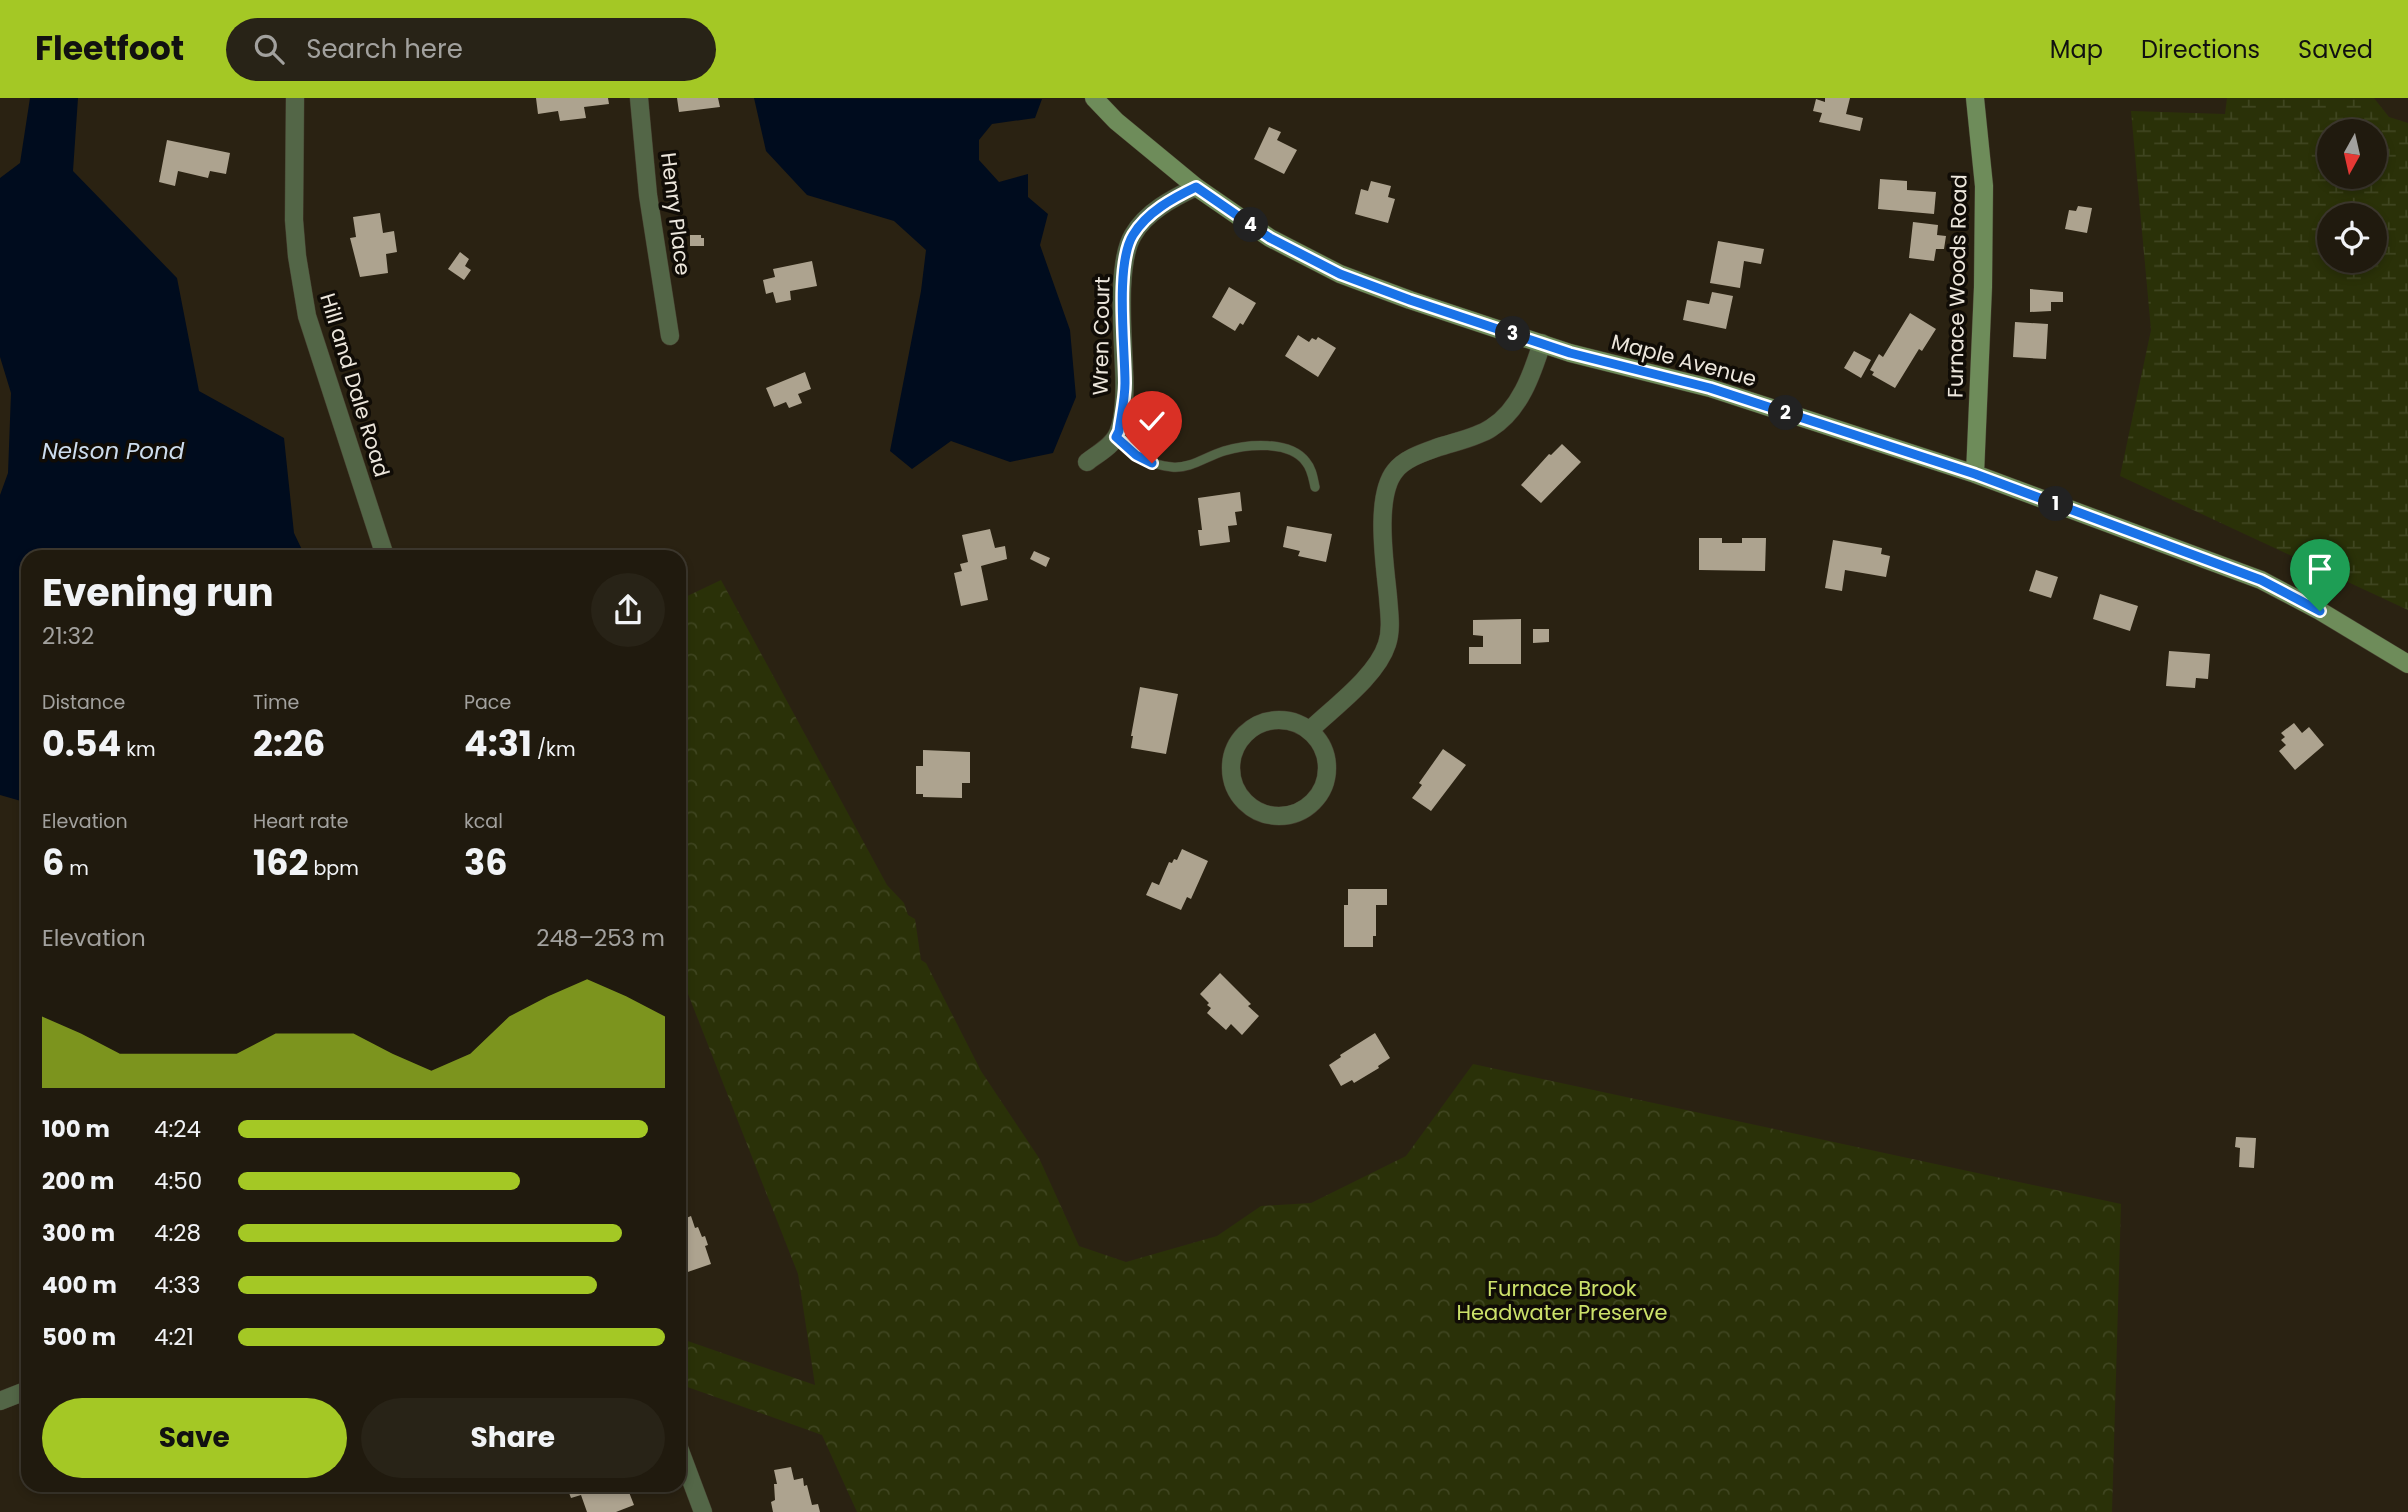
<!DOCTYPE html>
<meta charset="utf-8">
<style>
:root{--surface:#201a0e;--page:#282317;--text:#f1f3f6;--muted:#a2a19e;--line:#3d382e;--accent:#a4c825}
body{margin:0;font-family:Poppins,sans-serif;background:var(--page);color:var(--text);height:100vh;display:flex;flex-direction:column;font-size:26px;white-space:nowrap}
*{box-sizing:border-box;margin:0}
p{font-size:23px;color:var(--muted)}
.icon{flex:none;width:38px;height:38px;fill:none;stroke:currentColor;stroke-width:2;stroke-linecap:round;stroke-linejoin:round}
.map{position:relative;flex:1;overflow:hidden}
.sheet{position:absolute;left:21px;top:452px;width:665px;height:942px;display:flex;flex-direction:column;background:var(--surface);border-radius:21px;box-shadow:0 4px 10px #0003,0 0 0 2px var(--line)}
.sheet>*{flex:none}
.needle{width:46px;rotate:188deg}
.buttons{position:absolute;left:2317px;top:21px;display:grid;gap:14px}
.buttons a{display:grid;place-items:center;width:70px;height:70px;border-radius:50%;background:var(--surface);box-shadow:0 4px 10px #0003,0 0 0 2px var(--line);font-size:35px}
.pin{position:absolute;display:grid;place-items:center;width:60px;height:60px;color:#fff;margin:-72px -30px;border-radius:50% 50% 50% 0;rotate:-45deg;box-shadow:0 0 7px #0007}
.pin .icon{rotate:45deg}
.km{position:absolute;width:35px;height:35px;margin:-18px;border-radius:50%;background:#222;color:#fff;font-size:19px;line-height:35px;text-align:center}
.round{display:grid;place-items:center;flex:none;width:74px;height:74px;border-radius:37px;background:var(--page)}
.headline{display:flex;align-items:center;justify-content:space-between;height:119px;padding:0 21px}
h1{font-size:38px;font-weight:700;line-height:52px}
.figures{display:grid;grid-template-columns:repeat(3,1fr);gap:10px;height:119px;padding:7px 21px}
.figures div{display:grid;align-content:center}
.figures b{font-size:35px;font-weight:700}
.figures small{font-size:19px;font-weight:400}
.figures p{font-size:19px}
.chart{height:196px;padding:14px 21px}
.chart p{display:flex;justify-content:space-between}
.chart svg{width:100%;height:126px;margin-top:7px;fill:var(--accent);opacity:.7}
.primary-button{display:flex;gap:14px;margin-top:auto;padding:14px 21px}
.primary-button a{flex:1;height:80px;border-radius:42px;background:var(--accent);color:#111;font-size:28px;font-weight:700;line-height:80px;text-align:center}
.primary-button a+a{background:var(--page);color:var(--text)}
ul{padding:0 21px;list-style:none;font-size:23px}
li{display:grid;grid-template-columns:112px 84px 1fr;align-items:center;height:52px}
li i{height:18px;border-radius:9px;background:var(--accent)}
header{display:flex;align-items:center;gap:42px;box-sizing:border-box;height:98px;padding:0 35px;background:var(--accent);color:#111}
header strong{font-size:33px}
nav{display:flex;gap:38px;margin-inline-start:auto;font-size:24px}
.search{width:490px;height:63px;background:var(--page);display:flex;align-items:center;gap:18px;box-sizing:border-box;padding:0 24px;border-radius:38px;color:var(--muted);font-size:26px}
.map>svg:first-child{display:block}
</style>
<header>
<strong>Fleetfoot</strong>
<div class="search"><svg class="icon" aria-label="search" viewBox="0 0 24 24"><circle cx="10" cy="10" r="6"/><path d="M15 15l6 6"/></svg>Search here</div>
<nav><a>Map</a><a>Directions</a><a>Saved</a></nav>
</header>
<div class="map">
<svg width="2408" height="1414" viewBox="0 0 2408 1414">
<defs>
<pattern id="wetland-marsh" width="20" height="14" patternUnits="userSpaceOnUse" patternTransform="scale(1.75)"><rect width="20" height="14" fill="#2a3108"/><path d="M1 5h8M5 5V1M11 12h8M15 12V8" fill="none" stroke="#3f4520"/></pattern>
<pattern id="park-crowns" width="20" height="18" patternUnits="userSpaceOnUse" patternTransform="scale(1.75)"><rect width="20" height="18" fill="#2a3108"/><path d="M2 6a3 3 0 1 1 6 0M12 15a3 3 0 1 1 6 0" fill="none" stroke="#3f4520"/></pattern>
</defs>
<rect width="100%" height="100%" fill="#2a2212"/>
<path fill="url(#wetland-marsh)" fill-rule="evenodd" d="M2227,0H2374L2389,19L2408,25V512L2120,378L2151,232L2131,13L2225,16ZM2329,33H2375V79H2329ZM2329,117H2375V163H2329Z"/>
<path fill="url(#park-crowns)" d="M721,482L887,787L904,805L908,817L915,821L921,862L926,865L981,973L1039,1060L1079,1148L1126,1164L1217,1138L1261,1108L1311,1105L1406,1058L1473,966L2121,1106L2112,1414H857L822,1337L679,1286V1240L815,1287L798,1176L679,873V502Z"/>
<path fill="#000c1e" d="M30,0H78L73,73L177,180L199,293L284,340L294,435L305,458H28V705L0,697V397L8,375L11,295L0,259V80L20,65Z
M754,0L1042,1L1035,20L992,26L979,42V62L999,84L1028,76V99L1048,116L1040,147L1070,232L1076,299L1053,355L1010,364L951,343L912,371L890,353L921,193L926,152L894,123L807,97L766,53Z"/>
<path fill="#ada38f" d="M536,0H608L609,6L584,9L586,20L560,23L558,13L538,16Z
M677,0H718L720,9L679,14Z
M1825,0H1850L1846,16L1863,20L1860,33L1819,24L1822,15L1813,13L1816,1L1825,4Z
M1269,29L1281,34L1277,42L1297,52L1284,76L1254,61Z
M167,42L230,55L226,76L210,73L208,80L178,73L175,88L159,84Z
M1880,81L1907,83V92L1936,94L1934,116L1878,111Z
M1371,83L1391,88L1388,99L1395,101L1388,125L1355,116L1361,91L1368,93Z
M2078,108L2092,110L2087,135L2065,131L2069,112L2076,113Z
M380,115L383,135L394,133L397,154L386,156L388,175L360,179L350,140L356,139L353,119Z
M1913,124L1938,127L1937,137L1946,138L1944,151H1936L1934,163L1909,160Z
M690,137H701V140H704V148H690Z
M1718,143L1764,151L1761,166L1744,163L1740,190L1710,185Z
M460,154L469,161L465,168L471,172L464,182L448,171Z
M812,163L817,188L790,193L791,202L776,205L773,194L766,196L763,182L775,179L773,171Z
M1229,189L1256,205L1243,227L1240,225L1235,233L1212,219Z
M2030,191L2063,194V204H2051V213L2030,214Z
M1712,194L1733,198L1726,231L1683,222L1687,202L1709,206Z
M1910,215L1936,231L1922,253L1919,251L1895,290L1872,277L1874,274L1870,272L1879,256L1883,259Z
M2015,224L2048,226L2046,261L2013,259Z
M1298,237L1309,244L1312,240L1316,242L1318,239L1336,250L1318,279L1285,258Z
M1854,253L1871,262L1861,280L1844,270Z
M805,274L811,291L798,296L802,305L789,310L786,304L774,309L766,290Z
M1562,346L1581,364L1541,405L1521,387L1549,356L1551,357Z
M1240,394L1242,413L1235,414L1237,427L1228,428L1230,444L1200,448L1198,432H1202L1198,400Z
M1287,428L1332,436L1326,464L1298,458L1300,453L1283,449Z
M990,431L995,450L1005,448L1007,461L981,468L988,502L961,508L954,475L962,473L960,466L968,464L962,437Z
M1699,440H1722V445H1742V440H1766L1765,473L1699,472Z
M1833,442L1882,450L1881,456L1890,458L1886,479L1845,472L1842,493L1825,490Z
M1034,453L1050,460L1046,469L1030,461Z
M2036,472L2058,479L2051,500L2029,493Z
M2100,496L2138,508L2130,533L2093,521Z
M1521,521V566H1469V549H1483V538L1473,537V522Z
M1533,531H1549V544L1533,545Z
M2169,553L2210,556L2208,581L2196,580L2195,590L2166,588Z
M1140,589L1178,596L1166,656L1131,650L1133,638H1131Z
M2294,625L2302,635L2309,629L2324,647L2295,672L2279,653L2286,647L2281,642L2285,639L2281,635Z
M1443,651L1466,667L1431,713L1412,700L1422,687L1419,685Z
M923,652L970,654V685H962V700L923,699V696H916V668H923Z
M1182,751L1208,763L1191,801L1187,799L1181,812L1146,797L1152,784L1159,787L1169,764L1172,765L1174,761L1177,762Z
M1348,791H1387V807H1376V838H1373V849H1344V807H1348Z
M1220,875L1251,906L1248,908L1259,918L1242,937L1231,926L1226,932L1207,915L1211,910L1207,907L1209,905L1200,896Z
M1375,935L1390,960L1378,968L1379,970L1354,985L1352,982L1341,988L1329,967L1341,959L1340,957Z
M2236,1039L2256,1040L2254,1070L2239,1069L2240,1050L2235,1049Z
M691,1118L695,1130L698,1129L702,1139L705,1138L708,1147L705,1148L711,1166L679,1177V1123Z
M791,1369L794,1382L803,1380L804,1388L807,1387L812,1407L818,1406L820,1414H773L771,1404L775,1402L774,1386H777L774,1372Z
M615,1386L617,1393L627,1389L634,1407L616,1414H587L581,1397L571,1400L566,1387Z"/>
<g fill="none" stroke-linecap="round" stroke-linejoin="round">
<g stroke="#453d2e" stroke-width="10">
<path id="lane" d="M1116,339C1133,355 1148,367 1172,369C1190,371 1207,358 1224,353C1247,346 1290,342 1306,364C1312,371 1313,380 1315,389"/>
</g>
<g stroke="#453d2e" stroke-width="19">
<path id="street" d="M295,0L294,122L297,158L307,218L385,458
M639,0L648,97L670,238
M1087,364C1097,356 1113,348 1118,335C1125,319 1125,288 1124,271C1123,238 1116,165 1133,137C1146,114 1173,100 1196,89
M1231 670a48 48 0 1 1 96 0a48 48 0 1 1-96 0Z
M1310,632C1334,609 1377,578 1387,546C1392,531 1389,514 1388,499C1385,467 1374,399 1395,373C1404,361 1422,355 1436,350C1453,344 1476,340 1491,330C1520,312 1532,276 1542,245
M0,1303L28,1292
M679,1350L703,1414"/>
</g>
<g stroke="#453d2e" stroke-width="19">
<path id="secondary" d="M1094,0L1116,23L1196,89L1270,140L1340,176L1410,202L1570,255L1710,290L1975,376L2261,482L2320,513L2408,566
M1975,0L1984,88L1983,189L1975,376"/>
</g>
<use href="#lane" stroke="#536647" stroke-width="9"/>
<use href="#street" stroke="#536647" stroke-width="18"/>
<use href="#secondary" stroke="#6e8c5a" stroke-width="18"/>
</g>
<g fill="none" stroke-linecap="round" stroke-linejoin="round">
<g stroke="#fff" stroke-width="14">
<path id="route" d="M1152,365L1136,357L1116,339L1119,333C1121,318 1125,301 1125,285C1125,249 1115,166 1133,137C1147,114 1173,100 1196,89L1270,140L1340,176L1410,202L1570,255L1710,290L1975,376L2261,482L2320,513"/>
</g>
<use href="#route" stroke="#1a73e8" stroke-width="9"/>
</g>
<g text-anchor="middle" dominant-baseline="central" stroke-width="7" stroke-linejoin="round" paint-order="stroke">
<g font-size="21" fill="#ece6dc" stroke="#100c06">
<text transform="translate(676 116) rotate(83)">Henry Place</text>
<text transform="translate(1957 188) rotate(-89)">Furnace Woods Road</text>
<text transform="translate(1101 238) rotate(-89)">Wren Court</text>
<text transform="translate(1684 262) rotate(15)">Maple Avenue</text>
<text transform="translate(355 287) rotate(73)">Hill and Dale Road</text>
</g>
<g font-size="21" fill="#cce16a" stroke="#100c06">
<text x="1562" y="1190">Furnace Brook<tspan x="1562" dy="24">Headwater Preserve</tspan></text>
</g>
<g font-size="23" font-style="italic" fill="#cdddee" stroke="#100c06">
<text x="113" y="353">Nelson Pond</text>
</g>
</g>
</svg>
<div class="buttons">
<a><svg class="needle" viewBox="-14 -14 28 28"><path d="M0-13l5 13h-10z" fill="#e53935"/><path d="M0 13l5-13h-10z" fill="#a2a19e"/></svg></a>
<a><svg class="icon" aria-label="locate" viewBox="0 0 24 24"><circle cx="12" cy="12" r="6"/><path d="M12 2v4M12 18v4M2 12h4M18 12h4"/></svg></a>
</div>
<div class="pin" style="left:2320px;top:513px;background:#1e9e55"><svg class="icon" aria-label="arrive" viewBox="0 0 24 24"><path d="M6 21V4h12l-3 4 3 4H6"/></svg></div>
<div class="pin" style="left:1152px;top:365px;background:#d93025"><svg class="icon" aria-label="check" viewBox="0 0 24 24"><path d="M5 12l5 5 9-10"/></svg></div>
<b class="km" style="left:2056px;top:406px">1</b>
<b class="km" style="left:1786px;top:315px">2</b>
<b class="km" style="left:1513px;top:236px">3</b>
<b class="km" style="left:1251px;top:127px">4</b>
<section class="sheet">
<div class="headline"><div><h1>Evening run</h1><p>21:32</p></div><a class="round"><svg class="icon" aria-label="share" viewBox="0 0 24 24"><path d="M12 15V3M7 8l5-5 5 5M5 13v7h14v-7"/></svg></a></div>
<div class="figures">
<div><p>Distance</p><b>0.54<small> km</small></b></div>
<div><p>Time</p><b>2:26</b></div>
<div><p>Pace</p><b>4:31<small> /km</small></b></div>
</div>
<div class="figures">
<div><p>Elevation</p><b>6<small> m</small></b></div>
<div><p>Heart rate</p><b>162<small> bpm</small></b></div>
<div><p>kcal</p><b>36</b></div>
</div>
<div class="chart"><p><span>Elevation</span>248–253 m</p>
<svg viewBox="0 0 160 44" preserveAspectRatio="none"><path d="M0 44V19L10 25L20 32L30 32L40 32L50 32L60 25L70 25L80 25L90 32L100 38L110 32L120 19L130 12L140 6L150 12L160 19V44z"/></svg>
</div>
<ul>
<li><b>100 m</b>4:24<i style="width:96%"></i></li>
<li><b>200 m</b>4:50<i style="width:66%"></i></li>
<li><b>300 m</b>4:28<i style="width:90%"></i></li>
<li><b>400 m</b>4:33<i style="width:84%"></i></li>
<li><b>500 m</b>4:21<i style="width:100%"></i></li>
</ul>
<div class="primary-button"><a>Save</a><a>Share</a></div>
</section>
</div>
